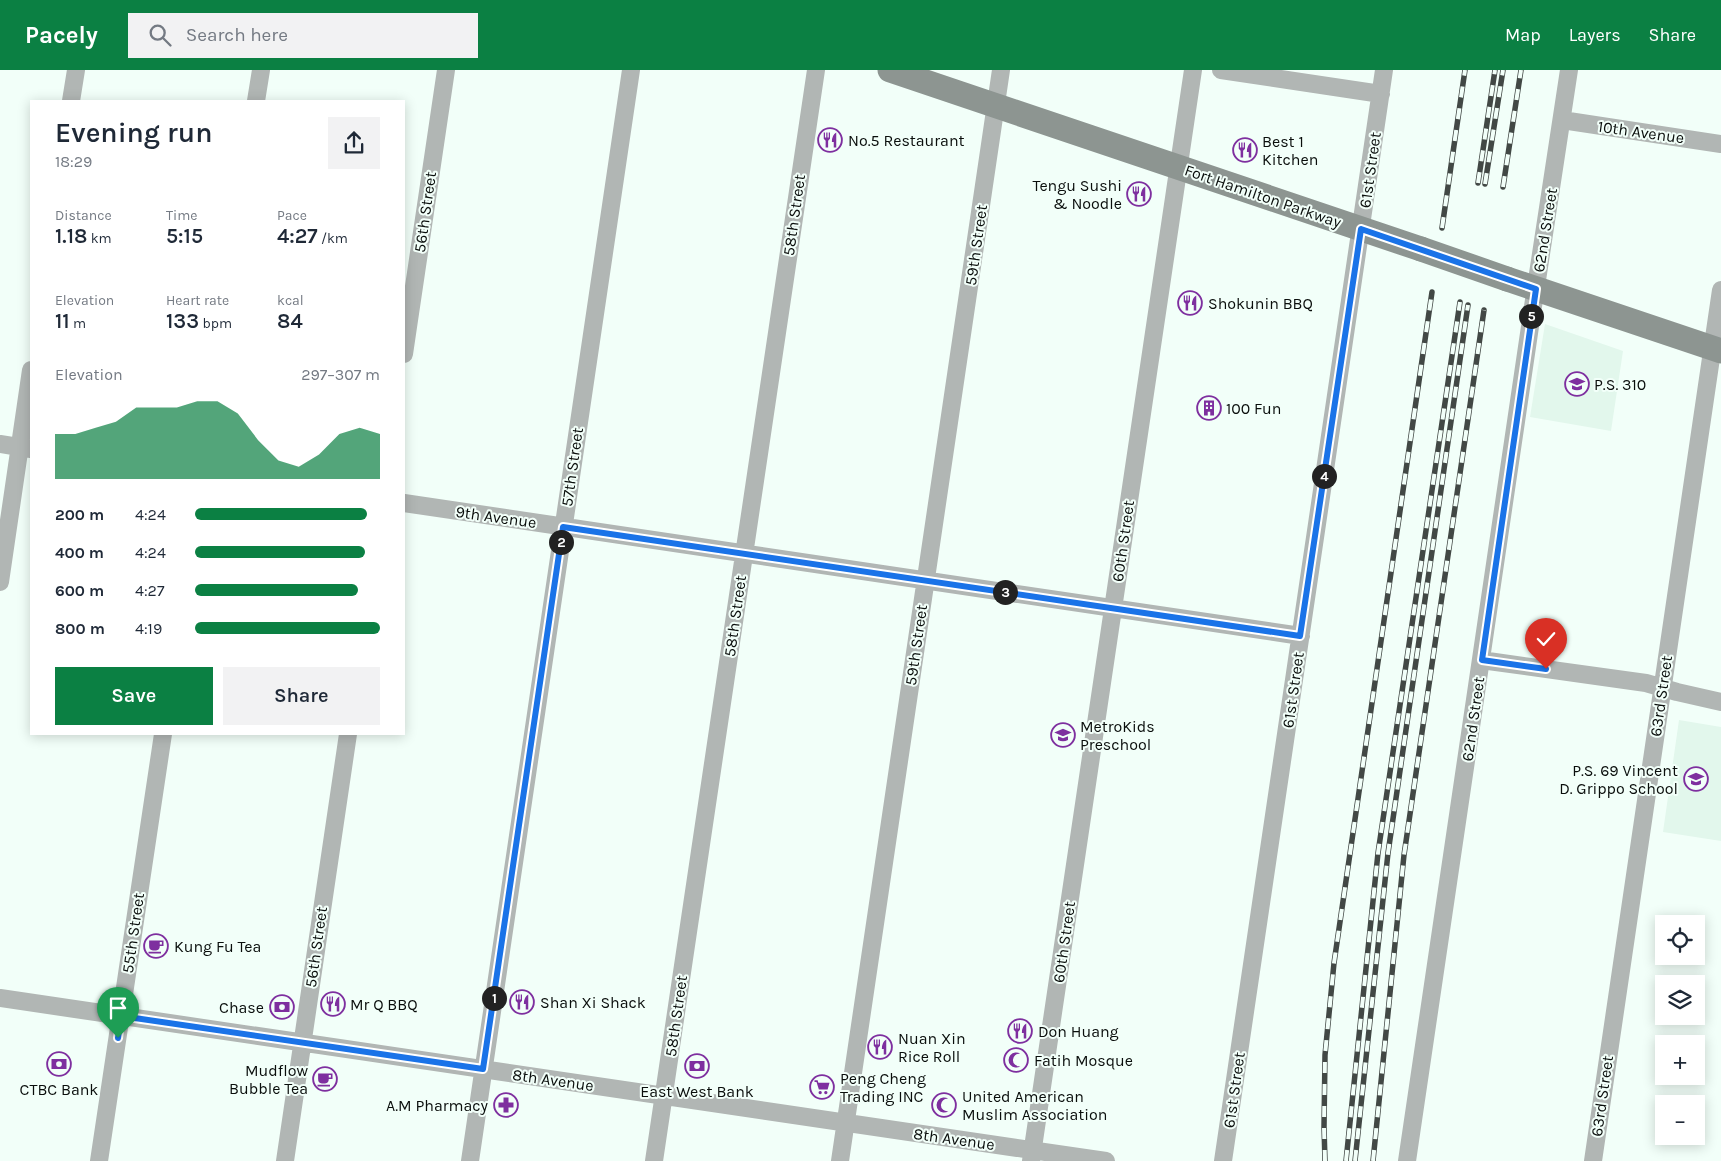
<!DOCTYPE html>
<meta charset="utf-8">
<style>
:root{--surface:#fff;--page:#f2f2f3;--text:#1f2937;--muted:#747a83;--accent:#0b8043}
body{margin:0;font-family:Karla,sans-serif;background:var(--page);color:var(--text);height:100vh;display:flex;flex-direction:column;font-size:19px;white-space:nowrap}
*{box-sizing:border-box;margin:0}
p{font-size:16px;color:var(--muted)}
.icon{flex:none;width:28px;height:28px;fill:none;stroke:currentColor;stroke-width:2;stroke-linecap:round;stroke-linejoin:round}
.map{position:relative;flex:1;overflow:hidden}
.drawer{position:absolute;left:30px;top:30px;width:375px;height:635px;display:flex;flex-direction:column;background:var(--surface);border-radius:0px;box-shadow:0 2px 12px #0003}
.drawer>*{flex:none}
.buttons{position:absolute;left:1655px;top:845px;display:grid;gap:10px}
.buttons a{display:grid;place-items:center;width:50px;height:50px;border-radius:0px;background:var(--surface);box-shadow:0 2px 12px #0003;font-size:25px}
.pin{position:absolute;display:grid;place-items:center;width:42px;height:42px;color:#fff;margin:-51px -21px;border-radius:50% 50% 50% 0;rotate:-45deg;box-shadow:0 0 5px #0007}
.pin .icon{rotate:45deg}
.km{position:absolute;width:25px;height:25px;margin:-12px;border-radius:50%;background:#222;color:#fff;font-size:14px;line-height:25px;text-align:center}
.round{display:grid;place-items:center;flex:none;width:52px;height:52px;border-radius:0px;background:var(--page)}
.overview{display:flex;align-items:center;justify-content:space-between;height:85px;padding:0 25px}
h1{font-size:28px;font-weight:600;line-height:38px}
.figures{display:grid;grid-template-columns:repeat(3,1fr);gap:8px;height:85px;padding:5px 25px}
.figures div{display:grid;align-content:center}
.figures b{font-size:21px;font-weight:600}
.figures small{font-size:14px;font-weight:400}
.figures p{font-size:14px}
.chart{height:140px;padding:10px 25px}
.chart p{display:flex;justify-content:space-between}
.chart svg{width:100%;height:90px;margin-top:5px;fill:var(--accent);opacity:.7}
.button{display:flex;gap:10px;margin-top:auto;padding:10px 25px}
.button a{flex:1;height:58px;border-radius:0px;background:var(--accent);color:#fff;font-size:20px;font-weight:600;line-height:58px;text-align:center}
.button a+a{background:var(--page);color:var(--text)}
ul{padding:0 25px;list-style:none;font-size:16px}
li{display:grid;grid-template-columns:80px 60px 1fr;align-items:center;height:38px}
li i{height:12px;border-radius:6px;background:var(--accent)}
header{display:flex;align-items:center;gap:30px;box-sizing:border-box;height:70px;padding:0 25px;background:var(--accent);color:#fff}
header strong{font-size:24px}
nav{display:flex;gap:28px;margin-inline-start:auto;font-size:18px}
.search{width:350px;height:45px;background:var(--page);display:flex;align-items:center;gap:12px;box-sizing:border-box;padding:0 18px;border-radius:0px;color:var(--muted);font-size:19px}
.map>svg:first-child{display:block}
</style>
<header>
<strong>Pacely</strong>
<div class="search"><svg class="icon" aria-label="search" viewBox="0 0 24 24"><circle cx="10" cy="10" r="6"/><path d="M15 15l6 6"/></svg>Search here</div>
<nav><a>Map</a><a>Layers</a><a>Share</a></nav>
</header>
<div class="map">
<svg width="1721" height="1091" viewBox="0 0 1721 1091">
<rect width="100%" height="100%" fill="#f2fff9"/>
<path fill="#e2f7ec" d="M1545,254L1623,281L1611,361L1530,347Z
M1679,650L1721,657V771L1663,762Z"/>
<g fill="none" stroke-linecap="round" stroke-linejoin="round">
<path stroke="#b1b6b4" stroke-width="18" d="M1221,0L1381,24
M71,31L76,0
M256,31L261,0
M1562,50L1721,74
M404,284L446,0
M0,374L31,379
M404,433L1301,566
M0,512L31,300
M1481,590L1646,613L1677,622L1721,632
M0,928L1106,1091
M99,1091L163,664
M285,1091L348,664
M470,1091L631,0
M654,1091L816,0
M840,1091L1001,0
M1031,1091L1193,0
M1223,1091L1384,0
M1407,1091L1532,243L1569,0
M1593,1091L1721,220"/>
<path stroke="#8d9591" stroke-width="25" d="M890,0L1421,179
M1507,209L1721,281"/>
<g stroke="#424845" stroke-width="5.5">
<path id="rail" d="M1478,113L1495,0
M1485,114L1503,0
M1503,117L1521,0
M1442,158L1465,0
M1325,1091L1324,1057L1325,985L1334,893L1432,222
M1346,1091L1378,783L1460,232
M1355,1091L1388,783L1468,235
M1373,1091L1404,785L1484,240"/>
</g>
<use href="#rail" stroke="#f2fff9" stroke-width="4" stroke-dasharray="11" stroke-linecap="butt"/>
<path stroke="#8d9591" stroke-width="25" d="M1421,179L1507,209"/>
</g>
<g fill="none" stroke-linecap="round" stroke-linejoin="round">
<g stroke="#fff" stroke-width="10">
<path id="route" d="M118,968L121,946L483,999L563,457L1300,566L1361,159L1536,219L1482,590L1546,599"/>
</g>
<use href="#route" stroke="#1a73e8" stroke-width="6"/>
</g>
<defs>
<g id="restaurant-ring" transform="scale(1.25)"><circle r="9.5" fill="#f2fff9" stroke="#7e2f9f" stroke-width="1.5"/><path d="M-5-6h1v4h1v-4h1v4h1v-4h1v5L-1.5 .5V6h-2V.5L-5-1ZM5-6V6H3V1.5H1.5Q1.5-4 5-6Z" fill="#7e2f9f"/></g>
<g id="school-ring" transform="scale(1.25)"><circle r="9.5" fill="#f2fff9" stroke="#7e2f9f" stroke-width="1.5"/><path d="M0-5L7-2L0 1L-7-2ZM-4 1L0 2.5L4 1V4Q0 6-4 4Z" fill="#7e2f9f"/></g>
<g id="building-ring" transform="scale(1.25)"><circle r="9.5" fill="#f2fff9" stroke="#7e2f9f" stroke-width="1.5"/><path d="M-4-6H4V6H1V3H-1V6H-4ZM-2.5-4.3h1.7v1.8h-1.7ZM.8-4.3h1.7v1.8H.8ZM-2.5-1h1.7V.8h-1.7ZM.8-1h1.7V.8H.8Z" fill="#7e2f9f"/></g>
<g id="cafe-ring" transform="scale(1.25)"><circle r="9.5" fill="#f2fff9" stroke="#7e2f9f" stroke-width="1.5"/><path d="M-5.5-4.5H6V0H3Q3 3.5 0 3.5H-2.5Q-5.5 3.5-5.5 0ZM3-3.2v2h1.7v-2ZM-6 4.5H4V6H-6Z" fill="#7e2f9f"/></g>
<g id="bank-ring" transform="scale(1.25)"><circle r="9.5" fill="#f2fff9" stroke="#7e2f9f" stroke-width="1.5"/><path d="M-6-4H6V4H-6ZM0-2.3a2.3 2.3 0 1 0 0 4.6a2.3 2.3 0 1 0 0-4.6Z" fill="#7e2f9f"/></g>
<g id="mosque-ring" transform="scale(1.25)"><circle r="9.5" fill="#f2fff9" stroke="#7e2f9f" stroke-width="1.5"/><path d="M3.5-4.9A6 6 0 1 0 3.5 4.9A5 5 0 1 1 3.5-4.9Z" fill="#7e2f9f"/></g>
<g id="supermarket-ring" transform="scale(1.25)"><circle r="9.5" fill="#f2fff9" stroke="#7e2f9f" stroke-width="1.5"/><path d="M-6-5.5h2.5l.6 2H6L4.5 2H-2.5L-4.4-4H-6ZM-1.5 3.2a1.3 1.3 0 1 0 .1 0ZM3 3.2a1.3 1.3 0 1 0 .1 0Z" fill="#7e2f9f"/></g>
<g id="pharmacy-ring" transform="scale(1.25)"><circle r="9.5" fill="#f2fff9" stroke="#7e2f9f" stroke-width="1.5"/><path d="M-2-6h4v4h4v4h-4v4h-4v-4h-4v-4h4Z" fill="#7e2f9f"/></g>
</defs>
<g fill-rule="evenodd">
<use href="#restaurant-ring" x="830" y="70"/>
<use href="#restaurant-ring" x="1245" y="80"/>
<use href="#restaurant-ring" x="1139" y="124"/>
<use href="#restaurant-ring" x="1190" y="233"/>
<use href="#school-ring" x="1577" y="314"/>
<use href="#building-ring" x="1209" y="338"/>
<use href="#school-ring" x="1063" y="665"/>
<use href="#school-ring" x="1696" y="709"/>
<use href="#cafe-ring" x="156" y="876"/>
<use href="#restaurant-ring" x="522" y="932"/>
<use href="#restaurant-ring" x="333" y="934"/>
<use href="#bank-ring" x="282" y="937"/>
<use href="#restaurant-ring" x="1020" y="961"/>
<use href="#restaurant-ring" x="880" y="977"/>
<use href="#mosque-ring" x="1016" y="990"/>
<use href="#bank-ring" x="59" y="994"/>
<use href="#bank-ring" x="697" y="996"/>
<use href="#cafe-ring" x="325" y="1009"/>
<use href="#supermarket-ring" x="822" y="1017"/>
<use href="#pharmacy-ring" x="506" y="1035"/>
<use href="#mosque-ring" x="944" y="1035"/>
</g>
<g text-anchor="middle" dominant-baseline="central" stroke-width="4" stroke-linejoin="round" paint-order="stroke">
<g font-size="16" fill="#0a0e0c" stroke="#f2fff9">
<text transform="translate(1641 62) rotate(8)">10th Avenue</text>
<text transform="translate(1370 100) rotate(-82)">61st Street</text>
<text transform="translate(1263 126) rotate(19)">Fort Hamilton Parkway</text>
<text transform="translate(425 142) rotate(-82)">56th Street</text>
<text transform="translate(794 145) rotate(-82)">58th Street</text>
<text transform="translate(1545 160) rotate(-81)">62nd Street</text>
<text transform="translate(976 175) rotate(-82)">59th Street</text>
<text transform="translate(572 397) rotate(-82)">57th Street</text>
<text transform="translate(496 447) rotate(8)">9th Avenue</text>
<text transform="translate(1123 471) rotate(-82)">60th Street</text>
<text transform="translate(735 546) rotate(-82)">58th Street</text>
<text transform="translate(916 575) rotate(-82)">59th Street</text>
<text transform="translate(1293 620) rotate(-82)">61st Street</text>
<text transform="translate(1661 626) rotate(-82)">63rd Street</text>
<text transform="translate(1473 649) rotate(-82)">62nd Street</text>
<text transform="translate(133 863) rotate(-82)">55th Street</text>
<text transform="translate(1064 872) rotate(-82)">60th Street</text>
<text transform="translate(316 877) rotate(-82)">56th Street</text>
<text transform="translate(676 946) rotate(-82)">58th Street</text>
<text transform="translate(553 1010) rotate(8)">8th Avenue</text>
<text transform="translate(1234 1020) rotate(-82)">61st Street</text>
<text transform="translate(1602 1026) rotate(-82)">63rd Street</text>
<text transform="translate(954 1069) rotate(8)">8th Avenue</text>
</g>
<g font-size="16" fill="#0a0e0c" stroke="#f2fff9" text-anchor="start">
<text x="848" y="70">No.5 Restaurant</text>
<text x="1262" y="71">Best 1<tspan x="1262" dy="18">Kitchen</tspan></text>
<text x="1122" y="115" text-anchor="end">Tengu Sushi<tspan x="1122" dy="18">&amp; Noodle</tspan></text>
<text x="1208" y="233">Shokunin BBQ</text>
<text x="1594" y="314">P.S. 310</text>
<text x="1226" y="338">100 Fun</text>
<text x="1080" y="656">MetroKids<tspan x="1080" dy="18">Preschool</tspan></text>
<text x="1678" y="700" text-anchor="end">P.S. 69 Vincent<tspan x="1678" dy="18">D. Grippo School</tspan></text>
<text x="174" y="876">Kung Fu Tea</text>
<text x="540" y="932">Shan Xi Shack</text>
<text x="350" y="934">Mr Q BBQ</text>
<text x="264" y="937" text-anchor="end">Chase</text>
<text x="1038" y="961">Don Huang</text>
<text x="898" y="968">Nuan Xin<tspan x="898" dy="18">Rice Roll</tspan></text>
<text x="1034" y="990">Fatih Mosque</text>
<text x="308" y="1000" text-anchor="end">Mudflow<tspan x="308" dy="18">Bubble Tea</tspan></text>
<text x="840" y="1008">Peng Cheng<tspan x="840" dy="18">Trading INC</tspan></text>
<text x="59" y="1019" text-anchor="middle">CTBC Bank</text>
<text x="697" y="1021" text-anchor="middle">East West Bank</text>
<text x="962" y="1026">United American<tspan x="962" dy="18">Muslim Association</tspan></text>
<text x="488" y="1035" text-anchor="end">A.M Pharmacy</text>
</g>
</g>
</svg>
<div class="buttons">
<a><svg class="icon" aria-label="locate" viewBox="0 0 24 24"><circle cx="12" cy="12" r="6"/><path d="M12 2v4M12 18v4M2 12h4M18 12h4"/></svg></a>
<a><svg class="icon" aria-label="layers" viewBox="0 0 24 24"><path d="M12 4l9 5-9 5-9-5zM3 14l9 5 9-5"/></svg></a>
<a>+</a>
<a>−</a>
</div>
<div class="pin" style="left:118px;top:968px;background:#1e9e55"><svg class="icon" aria-label="arrive" viewBox="0 0 24 24"><path d="M6 21V4h12l-3 4 3 4H6"/></svg></div>
<div class="pin" style="left:1546px;top:599px;background:#d93025"><svg class="icon" aria-label="check" viewBox="0 0 24 24"><path d="M5 12l5 5 9-10"/></svg></div>
<b class="km" style="left:494px;top:928px">1</b>
<b class="km" style="left:561px;top:472px">2</b>
<b class="km" style="left:1005px;top:522px">3</b>
<b class="km" style="left:1324px;top:406px">4</b>
<b class="km" style="left:1531px;top:246px">5</b>
<section class="drawer">
<div class="overview"><div><h1>Evening run</h1><p>18:29</p></div><a class="round"><svg class="icon" aria-label="share" viewBox="0 0 24 24"><path d="M12 15V3M7 8l5-5 5 5M5 13v7h14v-7"/></svg></a></div>
<div class="figures">
<div><p>Distance</p><b>1.18<small> km</small></b></div>
<div><p>Time</p><b>5:15</b></div>
<div><p>Pace</p><b>4:27<small> /km</small></b></div>
</div>
<div class="figures">
<div><p>Elevation</p><b>11<small> m</small></b></div>
<div><p>Heart rate</p><b>133<small> bpm</small></b></div>
<div><p>kcal</p><b>84</b></div>
</div>
<div class="chart"><p><span>Elevation</span>297–307 m</p>
<svg viewBox="0 0 160 44" preserveAspectRatio="none"><path d="M0 44V22L10 22L20 19L30 16L40 9L50 9L60 9L70 6L80 6L90 12L100 25L110 35L120 38L130 32L140 22L150 19L160 22V44z"/></svg>
</div>
<ul>
<li><b>200 m</b>4:24<i style="width:93%"></i></li>
<li><b>400 m</b>4:24<i style="width:92%"></i></li>
<li><b>600 m</b>4:27<i style="width:88%"></i></li>
<li><b>800 m</b>4:19<i style="width:100%"></i></li>
</ul>
<div class="button"><a>Save</a><a>Share</a></div>
</section>
</div>
